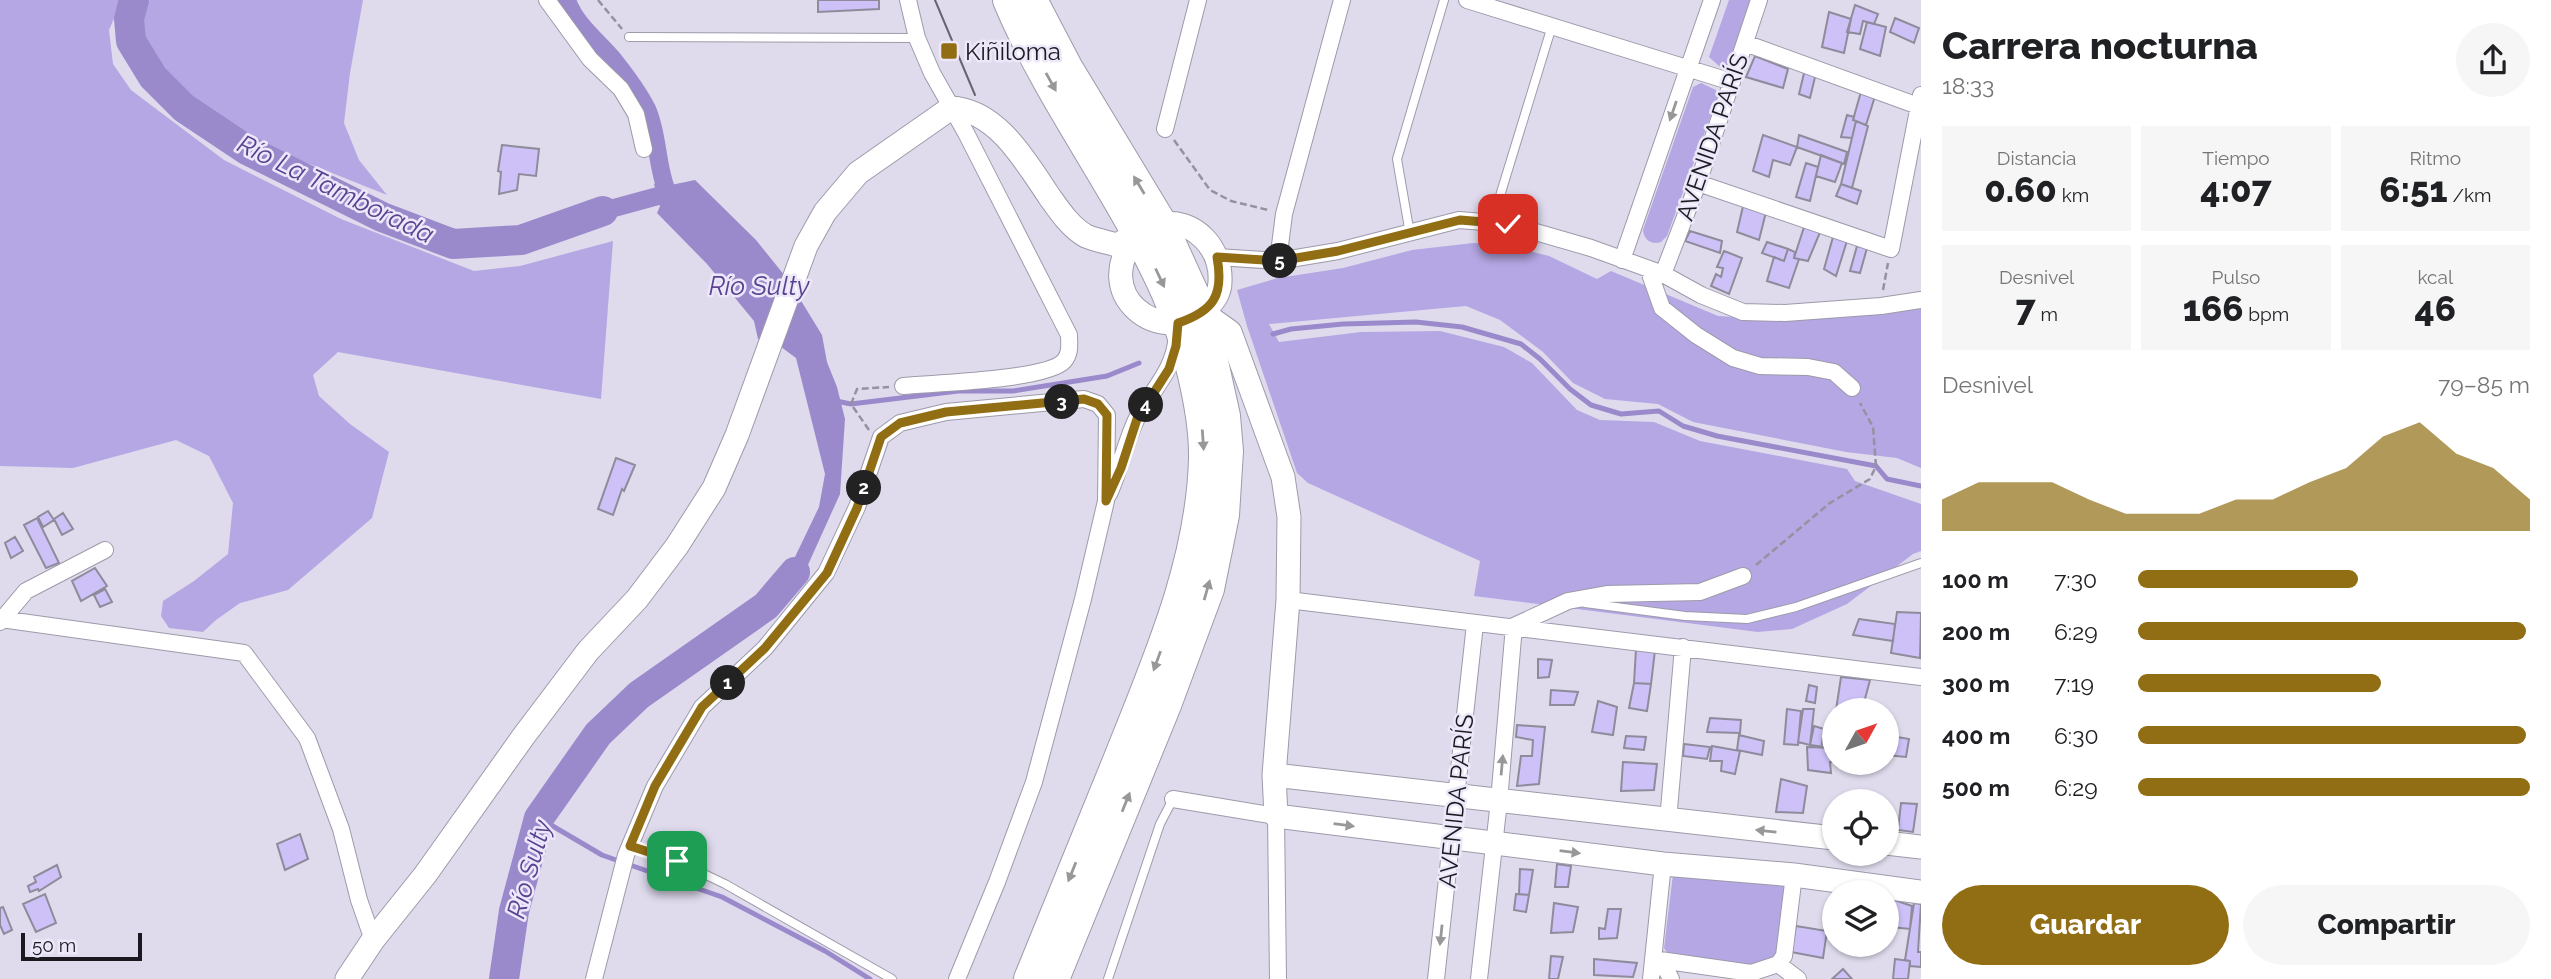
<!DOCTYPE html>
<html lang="es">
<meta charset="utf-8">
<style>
:root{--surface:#fff;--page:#f6f6f6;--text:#202124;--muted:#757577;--accent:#916e14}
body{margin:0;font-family:Raleway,sans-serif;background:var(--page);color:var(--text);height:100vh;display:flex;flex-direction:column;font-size:26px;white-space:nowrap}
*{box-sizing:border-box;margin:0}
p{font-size:23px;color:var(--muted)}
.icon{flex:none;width:38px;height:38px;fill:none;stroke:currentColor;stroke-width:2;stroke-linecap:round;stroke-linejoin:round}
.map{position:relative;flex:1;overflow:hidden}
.details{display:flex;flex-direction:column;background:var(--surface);width:630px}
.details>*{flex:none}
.needle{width:46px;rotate:50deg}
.buttons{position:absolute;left:1822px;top:698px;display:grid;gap:14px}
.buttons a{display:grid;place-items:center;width:77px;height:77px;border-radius:50%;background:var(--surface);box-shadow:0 2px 5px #0004;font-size:35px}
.scale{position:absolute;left:21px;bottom:18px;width:121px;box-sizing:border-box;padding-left:7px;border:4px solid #1a191f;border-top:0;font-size:19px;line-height:24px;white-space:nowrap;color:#1a191f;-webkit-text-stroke:5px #ece8fa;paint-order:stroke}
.pin{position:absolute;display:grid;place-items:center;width:60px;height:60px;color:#fff;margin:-30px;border-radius:14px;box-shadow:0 4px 10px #0006}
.km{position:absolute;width:35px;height:35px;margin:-18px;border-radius:50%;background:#222;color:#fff;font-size:19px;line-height:35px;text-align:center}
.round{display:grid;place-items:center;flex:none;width:74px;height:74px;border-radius:37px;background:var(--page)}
.headline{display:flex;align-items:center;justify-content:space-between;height:119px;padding:0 21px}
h1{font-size:38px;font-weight:800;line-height:52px}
.metrics{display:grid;grid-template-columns:repeat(3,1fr);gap:10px;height:119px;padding:7px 21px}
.metrics div{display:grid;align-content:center;border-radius:0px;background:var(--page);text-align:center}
.metrics b{font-size:35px;font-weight:800}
.metrics small{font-size:19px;font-weight:400}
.metrics p{font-size:19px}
.chart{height:196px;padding:14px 21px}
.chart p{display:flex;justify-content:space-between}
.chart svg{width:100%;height:126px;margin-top:7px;fill:var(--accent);opacity:.7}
.action{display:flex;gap:14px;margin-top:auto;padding:14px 21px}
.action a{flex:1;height:80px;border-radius:42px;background:var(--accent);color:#fff;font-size:28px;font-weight:800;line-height:80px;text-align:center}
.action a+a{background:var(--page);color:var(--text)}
ul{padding:0 21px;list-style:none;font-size:23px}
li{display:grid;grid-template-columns:112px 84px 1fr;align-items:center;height:52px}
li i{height:18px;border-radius:9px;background:var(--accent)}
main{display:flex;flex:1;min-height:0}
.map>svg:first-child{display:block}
</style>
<main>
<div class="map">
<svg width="1921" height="979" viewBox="0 0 1921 979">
<rect width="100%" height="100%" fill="#dfdbed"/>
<path fill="#b5a7e4" d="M0,0H122L109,30L113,64L131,90L224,160L341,219L474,271L520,266L613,241L601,399L338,352L313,375L319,396L350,424L389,452L372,518L288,590L240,603L216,620L203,632L169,628L161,616L163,601L194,581L228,554L233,503L209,456L176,440L73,468L0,466Z
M150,0H363L350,73L344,123L359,160L387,195L277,151L192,97L156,62L142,35L141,10Z
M1729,0H1755L1730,68L1720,67L1709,57Z
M1701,83L1716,90L1717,99L1667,236L1661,242C1651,245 1644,240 1643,230L1693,87Z
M1473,243L1505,245L1549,256L1597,279L1611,271L1718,316L1797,320L1921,308V468L1897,458L1846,452L1693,422L1658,404L1605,399L1573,383L1543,352L1500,320L1466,306L1269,324L1279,342L1361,332L1440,331L1504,347L1532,363L1577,410L1600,420L1654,422L1700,441L1847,469L1855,481L1921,504V551L1913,554L1847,604L1792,629L1758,632L1474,596L1480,561L1308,483L1297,473L1247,326L1237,290L1278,278L1343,268L1412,250Z
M1673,874L1785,883L1782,946L1772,960L1757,967L1669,955L1664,948Z"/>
<path fill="#9a8acb" d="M666,179L671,185L695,180L756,240L789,281L822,335L827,362L837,387L845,419L840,494L807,567L775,609L759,593L794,559L819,507L825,474L796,358L773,341L758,339L754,321L707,264L657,213L660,206L654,184Z"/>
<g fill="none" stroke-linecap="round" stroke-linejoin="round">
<path stroke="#9a8acb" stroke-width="5" d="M1273,334L1291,329L1343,324L1416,322L1462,327L1521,344L1540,359L1570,389L1591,405L1621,414L1659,411L1683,426L1717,436L1876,466L1887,479L1921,486
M836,401L851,404L958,391H1013L1107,376L1139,363
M539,818L602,855L616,860
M633,866L722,897L825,951L870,979"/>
<path stroke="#9a8acb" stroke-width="18" d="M567,0C575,24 597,40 613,59C625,74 639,93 647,109C659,136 656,167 668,194
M603,211L658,196"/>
<path stroke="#9a8acb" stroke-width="30" d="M134,0L129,19L131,41L153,77L184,108L247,150L382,217L453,244L521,240L603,211
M504,979L514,911L539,818L598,734L639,695L766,606L795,572"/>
</g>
<path fill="#cdc1f7" stroke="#8e8b9b" stroke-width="2" d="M818,0H879V9L818,12Z
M1855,5L1878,14L1874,24L1863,21L1860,34L1847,32Z
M1829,12L1851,19L1844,53L1822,47Z
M1895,18L1919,28L1914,43L1890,32Z
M1867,22L1886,27L1880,56L1860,49Z
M1755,56L1788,69L1783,88L1746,77Z
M1805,69L1816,73L1810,98L1799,94Z
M1862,88L1876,93L1866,125L1853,120Z
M1847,115L1854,117L1853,120L1856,121L1852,138L1841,137Z
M1856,121L1868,126L1852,188L1841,184Z
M1763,135L1797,147L1790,165L1773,160L1769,177L1753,171Z
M1799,135L1847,152L1844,164L1797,147Z
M502,145L539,149L536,176L519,174L517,190L499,194L501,172L498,171Z
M1821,155L1842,163L1835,182L1816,176Z
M1806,163L1818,167L1810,201L1796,197Z
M1841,184L1861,191L1857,204L1836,196Z
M1744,202L1766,212L1759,240L1737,232Z
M1805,224L1821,230L1808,261L1794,258Z
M1690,231L1722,241L1720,253L1685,241Z
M1833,237L1847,241L1836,276L1824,269Z
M1767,242L1788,249L1784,261L1762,253Z
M1857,246L1867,248L1860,273L1850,271Z
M1788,249L1795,252L1794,258L1799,259L1789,288L1767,281L1774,257L1784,261Z
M1724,251L1742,258L1729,294L1711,286L1716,274L1721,277L1723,268L1717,267Z
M616,458L635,465L624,491L622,489L613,515L598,509Z
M48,511L54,520L43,527L38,517Z
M63,513L73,529L62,535L54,519Z
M37,518L59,563L46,568L24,525Z
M15,537L23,551L11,558L5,543Z
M95,568L107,586L81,601L72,581Z
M105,589L112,602L100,607L94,595Z
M1897,612L1921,613L1920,658L1891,653Z
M1859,619L1895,624L1893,641L1853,635Z
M1636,649L1655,650L1651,684L1634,683Z
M1538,659L1552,660L1549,677L1538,678Z
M1841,677L1870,680L1862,710H1836Z
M1634,683L1651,684L1647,711L1629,708Z
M1809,685L1817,687L1815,703L1806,701Z
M1551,690L1578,692L1574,705H1550Z
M1598,701L1617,707L1613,735L1592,732Z
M1787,709L1801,711L1798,745L1784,744Z
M1803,709H1814L1810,745L1798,742Z
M1710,718L1741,720L1740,733L1707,732Z
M1517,725L1545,727L1539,784L1517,786L1521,756H1532L1533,740L1516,737Z
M1814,726L1824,729L1822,744H1824L1826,729H1834L1833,748L1810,745Z
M1739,735L1764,741L1762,755L1737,750Z
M1886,735L1909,739L1906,757L1886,755Z
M1626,736L1646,737L1644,750L1624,748Z
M1684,744L1710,747L1707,759L1683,756Z
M1712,746L1740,751L1735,774L1721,771L1722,761H1710Z
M1807,747L1834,748V762H1830L1831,773L1808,770Z
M1623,762L1657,764L1654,790L1621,791Z
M1857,763H1881V768L1857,765Z
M1781,779L1807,786L1803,813L1776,812Z
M1901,803L1917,804L1913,832L1898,830Z
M300,834L308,859L285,870L277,844Z
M1557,864L1571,866L1568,887H1555Z
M57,865L61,877L39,891L38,889L30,892L28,886L36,882L34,877Z
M1520,869L1533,870L1529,895L1519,894Z
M45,894L56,923L36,932L23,904Z
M1516,894L1529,895L1526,912L1514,910Z
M1894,900L1912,906L1910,929L1891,927Z
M1554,903L1578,907L1573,932L1551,933Z
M1914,903L1921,904L1918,952H1921V967L1910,966V961L1905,960Z
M3,907L12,930L4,934L0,925V908Z
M1608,909H1621L1617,938L1599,939V928L1605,929Z
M1796,926L1827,931L1823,958L1791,952Z
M1551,956L1563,957L1558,979H1549Z
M1594,959L1637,963L1633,977L1594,975Z
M1895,959L1910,961L1908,979H1893Z
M1843,969L1852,979H1832Z"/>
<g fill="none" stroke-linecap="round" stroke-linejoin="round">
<g stroke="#9d9aaa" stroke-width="10">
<path id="lane" d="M629,37L917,38
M1492,222L1552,26
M1410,234L1397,159L1444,0
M1585,603L1685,616L1747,619L1796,607L1921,563
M630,846L677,861L725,884L892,979
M1108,979L1160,824L1173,799"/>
</g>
<g stroke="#9d9aaa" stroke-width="18">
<path id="street" d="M547,0L590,59L621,89L636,114L644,149
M1467,0L1732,82
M1759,0L1698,183L1663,274L1651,277L1662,308L1696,335L1733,358L1760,366L1808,367L1834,372L1852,388
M1745,43L1921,107
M1165,129L1198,0
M1698,183L1891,249L1921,95
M1217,257L1278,261L1338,251L1459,220L1508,224L1591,248L1663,274L1701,295L1743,312L1785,313L1881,306L1921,300
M1622,260L1712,0
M1278,261L1284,214L1342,0
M903,386C934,383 1047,380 1064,361C1071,353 1069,344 1069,335L966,133L932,73L917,38L908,0
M1109,494C1120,470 1126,440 1137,418C1153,388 1174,371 1177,336
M1288,600L1921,677
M0,619L244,653L307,738L341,829L359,900L373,940
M0,622L26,591L105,550
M1173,799L1276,816L1278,979
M1668,821L1683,647
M1653,959L1751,973
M1653,959L1667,971L1671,979
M1778,964L1784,956L1794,875
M594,979L626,855L655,786L702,707L765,648L826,573L857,507L881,437L900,423L946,412L1084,399L1098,404L1107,415L1106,501L1083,599L1034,782L997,882L957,979
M1436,979L1475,624
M1479,979L1499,801L1514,626L1568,601L1607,594L1700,592L1743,576
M1651,979L1663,864
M1746,979L1751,973L1778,964L1798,979"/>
</g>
<g stroke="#9d9aaa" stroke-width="25">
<path id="secondary" d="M1202,312L1230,332L1283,477L1289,517L1288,600L1274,775L1276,816L1663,864L1794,875L1921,892
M1274,775L1834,838
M1886,843L1921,847
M347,979L373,940L425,875L523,737L588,651L637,599L677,546L714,488L737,435L806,246L825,212L858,173L951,108C997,110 1026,162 1049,196C1059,210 1070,227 1086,236C1095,240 1107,242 1117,245C1131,238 1145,227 1160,224C1195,218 1222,249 1220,282C1220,292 1215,299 1209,306C1163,352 1086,294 1138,234"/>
</g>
<g stroke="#9d9aaa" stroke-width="32">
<path id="highway" d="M1008,0C1051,103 1122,192 1167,294C1186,338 1205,411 1204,459C1201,564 1157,662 1119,758C1089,832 1059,906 1029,979
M1032,0L1067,67L1162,224L1202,312L1225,416L1228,451L1224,515L1209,589L1166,705L1054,979"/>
</g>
<path stroke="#95929f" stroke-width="2.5" stroke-dasharray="7 3.5" stroke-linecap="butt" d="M598,0L622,29
M1174,140L1210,190L1231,201L1268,210
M1883,290L1888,263
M869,430L851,404L857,389L889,387
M1756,565L1830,503L1870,479L1876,466L1873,427L1860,403"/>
<use href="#lane" stroke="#fff" stroke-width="8"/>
<use href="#street" stroke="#fff" stroke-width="16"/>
<use href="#secondary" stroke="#fff" stroke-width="23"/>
<use href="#highway" stroke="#fff" stroke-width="30"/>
<path stroke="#66646e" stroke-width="2" d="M935,0L975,95"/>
</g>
<defs><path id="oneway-solid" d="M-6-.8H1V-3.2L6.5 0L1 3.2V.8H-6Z" transform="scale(1.75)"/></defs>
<g fill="#98989a">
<use href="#oneway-solid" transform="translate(1051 82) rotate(61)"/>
<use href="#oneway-solid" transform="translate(1673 111) rotate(109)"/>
<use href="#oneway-solid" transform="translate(1139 185) rotate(-121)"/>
<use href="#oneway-solid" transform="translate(1160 278) rotate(65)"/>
<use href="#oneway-solid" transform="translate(1203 440) rotate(86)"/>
<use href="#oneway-solid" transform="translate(1207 590) rotate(-74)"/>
<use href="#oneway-solid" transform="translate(1157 661) rotate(110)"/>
<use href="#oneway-solid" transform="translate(1502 765) rotate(-85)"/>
<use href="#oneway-solid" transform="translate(1126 802) rotate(-68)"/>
<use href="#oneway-solid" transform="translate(1344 825) rotate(7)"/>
<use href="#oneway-solid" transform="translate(1766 831) rotate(-174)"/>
<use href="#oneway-solid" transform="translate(1570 852) rotate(7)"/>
<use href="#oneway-solid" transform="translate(1072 872) rotate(112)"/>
<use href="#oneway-solid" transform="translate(1441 935) rotate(96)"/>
</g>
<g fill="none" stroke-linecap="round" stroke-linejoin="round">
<g stroke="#fff" stroke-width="14">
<path id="route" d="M677,861L630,846L655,786L702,707L765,648L827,573L857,508L881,437L900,423L946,412L1084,399L1098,404L1107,415L1106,501L1121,468L1137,419L1169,369L1176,346L1178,323C1214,311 1224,295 1217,257L1278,261L1338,251L1460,220L1508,224"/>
</g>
<use href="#route" stroke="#916e14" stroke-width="9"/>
</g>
<rect fill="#916e14" stroke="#ece8fa" stroke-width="2.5" x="940" y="42" width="18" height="18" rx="3.5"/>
<g text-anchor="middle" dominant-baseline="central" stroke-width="5" stroke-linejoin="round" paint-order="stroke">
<g font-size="24" fill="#1a191f" stroke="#ece8fa" text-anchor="start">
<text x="965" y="51">Kiñiloma</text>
</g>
<g font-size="24" fill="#1a191f" stroke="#ece8fa">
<text transform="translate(1712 137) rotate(-71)">AVENIDA PARÍS</text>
<text transform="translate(1456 801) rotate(-84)">AVENIDA PARÍS</text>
</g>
<g font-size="26" font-style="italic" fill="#5a4290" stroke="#ece8fa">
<text transform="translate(336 189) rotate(26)">Río La Tamborada</text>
<text x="759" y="286">Río Sulty</text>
<text transform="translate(529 869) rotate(-74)">Río Sulty</text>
</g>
</g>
</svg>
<div class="buttons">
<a><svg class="needle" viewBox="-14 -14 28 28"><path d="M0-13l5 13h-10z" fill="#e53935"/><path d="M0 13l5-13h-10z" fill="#757577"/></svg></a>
<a><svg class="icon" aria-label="locate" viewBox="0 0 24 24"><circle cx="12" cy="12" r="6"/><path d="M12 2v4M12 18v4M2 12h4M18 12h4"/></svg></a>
<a><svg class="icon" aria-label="layers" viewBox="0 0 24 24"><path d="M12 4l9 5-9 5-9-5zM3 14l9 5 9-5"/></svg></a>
</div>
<div class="scale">50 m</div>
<div class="pin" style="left:677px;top:861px;background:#1e9e55"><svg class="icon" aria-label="arrive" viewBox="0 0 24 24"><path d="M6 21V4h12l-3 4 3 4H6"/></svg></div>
<div class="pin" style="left:1508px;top:224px;background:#d93025"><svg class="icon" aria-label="check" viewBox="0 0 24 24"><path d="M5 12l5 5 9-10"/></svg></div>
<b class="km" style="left:728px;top:683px">1</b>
<b class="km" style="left:864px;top:488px">2</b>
<b class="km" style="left:1062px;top:402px">3</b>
<b class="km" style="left:1146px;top:405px">4</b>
<b class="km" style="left:1280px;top:261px">5</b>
</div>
<section class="details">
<div class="headline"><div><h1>Carrera nocturna</h1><p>18:33</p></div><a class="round"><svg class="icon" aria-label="share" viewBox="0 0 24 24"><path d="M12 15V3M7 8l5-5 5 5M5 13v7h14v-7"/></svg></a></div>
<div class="metrics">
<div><p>Distancia</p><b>0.60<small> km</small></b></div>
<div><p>Tiempo</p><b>4:07</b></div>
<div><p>Ritmo</p><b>6:51<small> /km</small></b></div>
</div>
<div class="metrics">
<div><p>Desnivel</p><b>7<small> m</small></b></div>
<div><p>Pulso</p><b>166<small> bpm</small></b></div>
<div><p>kcal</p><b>46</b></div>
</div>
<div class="chart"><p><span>Desnivel</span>79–85 m</p>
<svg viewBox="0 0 160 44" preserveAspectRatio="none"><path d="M0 44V33L10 27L20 27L30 27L40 33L50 38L60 38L70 38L80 33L90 33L100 27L110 22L120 11L130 6L140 17L150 22L160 33V44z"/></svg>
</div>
<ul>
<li><b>100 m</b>7:30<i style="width:56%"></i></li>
<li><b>200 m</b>6:29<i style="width:99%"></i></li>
<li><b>300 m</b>7:19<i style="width:62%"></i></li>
<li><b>400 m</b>6:30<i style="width:99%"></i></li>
<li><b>500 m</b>6:29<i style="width:100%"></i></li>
</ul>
<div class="action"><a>Guardar</a><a>Compartir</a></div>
</section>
</main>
